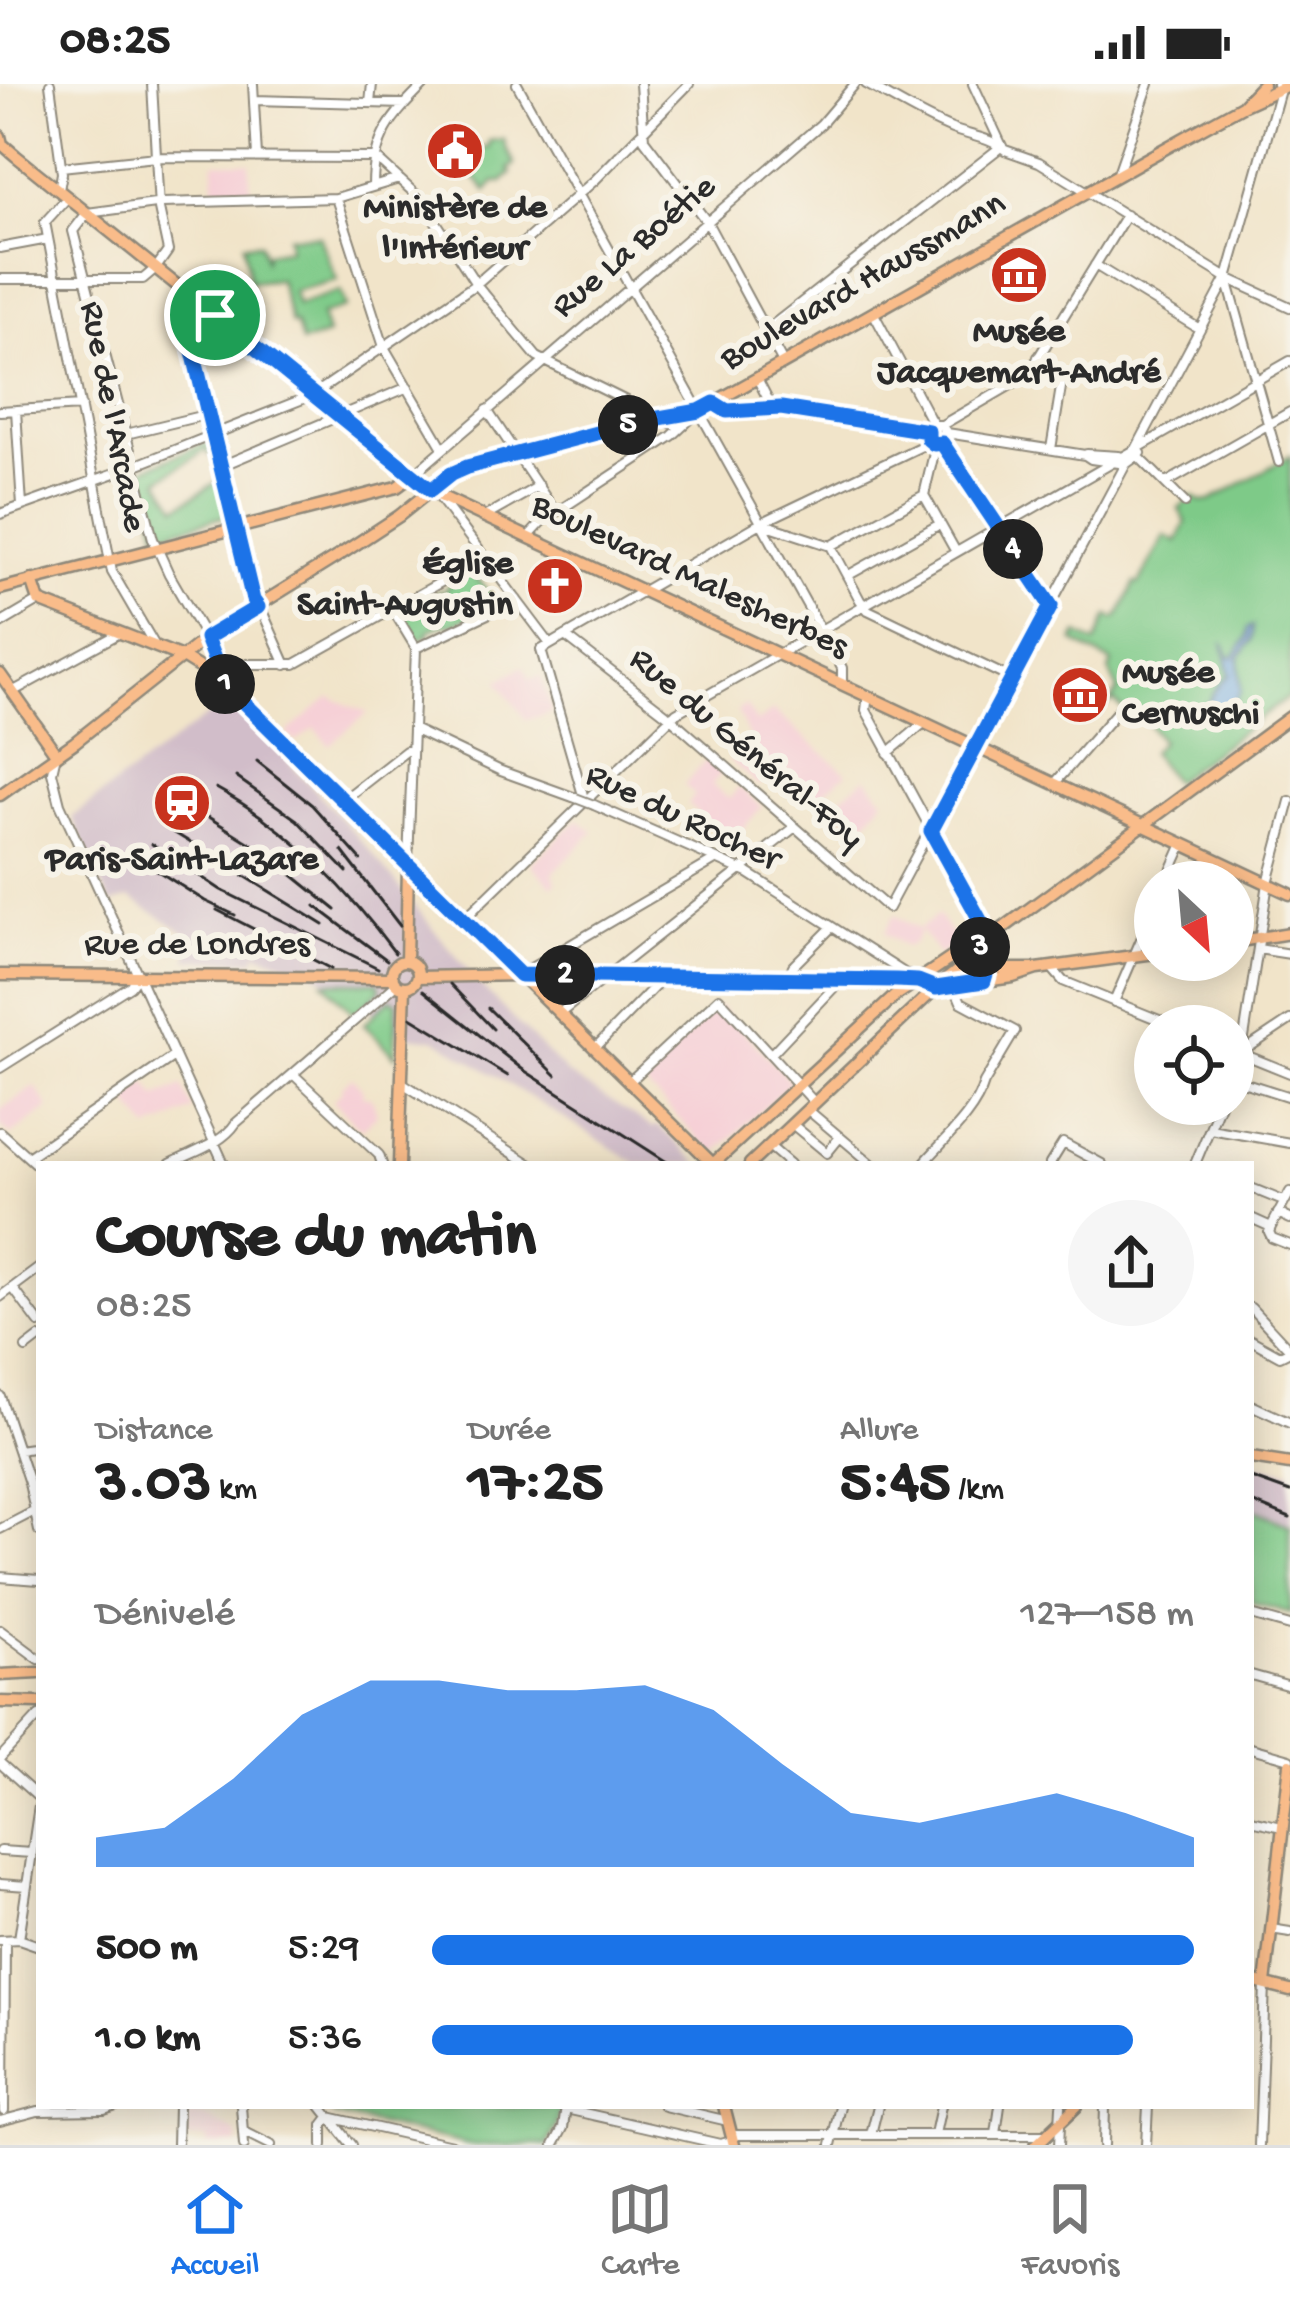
<!DOCTYPE html>
<html lang="fr">
<meta charset="utf-8">
<style>
:root{--surface:#fff;--page:#f6f6f6;--text:#222;--muted:#767676;--line:#e0e0e0;--accent:#1a73e8}
body{margin:0;font-family:"Gochi Hand",sans-serif;background:var(--page);color:var(--text);height:100vh;display:flex;flex-direction:column;font-size:45px;white-space:nowrap}
*{box-sizing:border-box;margin:0}
p{font-size:39px;color:var(--muted)}
.icon{flex:none;width:66px;height:66px;fill:none;stroke:currentColor;stroke-width:2;stroke-linecap:round;stroke-linejoin:round}
.map{position:relative;flex:1;overflow:hidden}
.panel{position:absolute;left:36px;top:1077px;width:1218px;height:948px;display:flex;flex-direction:column;background:var(--surface);border-radius:0px;box-shadow:0 6px 30px #0003}
.panel>*{flex:none}
.needle{width:78px;rotate:154deg}
.fabs{position:absolute;left:1134px;top:777px;display:grid;gap:24px}
.fabs a{display:grid;place-items:center;width:120px;height:120px;border-radius:50%;background:var(--surface);box-shadow:0 6px 30px #0003;font-size:60px}
.pin{position:absolute;display:grid;place-items:center;width:102px;height:102px;color:#fff;margin:-51px;border:6px solid #fff;border-radius:50%;box-shadow:0 3px 12px #0007}
.km{position:absolute;width:60px;height:60px;margin:-30px;border-radius:50%;background:#222;color:#fff;font-size:33px;line-height:60px;text-align:center}
.round{display:grid;place-items:center;flex:none;width:126px;height:126px;border-radius:63px;background:var(--page)}
.overview{display:flex;align-items:center;justify-content:space-between;height:204px;padding:0 60px}
h1{font-size:66px;font-weight:700;line-height:90px}
.metrics{display:grid;grid-template-columns:repeat(3,1fr);gap:18px;height:204px;padding:12px 60px}
.metrics div{display:grid;align-content:center}
.metrics b{font-size:60px;font-weight:700}
.metrics small{font-size:33px;font-weight:400}
.metrics p{font-size:33px}
.chart{height:336px;padding:24px 60px}
.chart p{display:flex;justify-content:space-between}
.chart svg{width:100%;height:216px;margin-top:12px;fill:var(--accent);opacity:.7}
ul{padding:0 60px;list-style:none;font-size:39px}
li{display:grid;grid-template-columns:192px 144px 1fr;align-items:center;height:90px}
li i{height:30px;border-radius:15px;background:var(--accent)}
.status{display:flex;justify-content:space-between;align-items:center;height:84px;padding:0 60px;background:var(--surface);direction:ltr}
.status svg{height:33px;fill:currentColor}
.tab-bar{display:flex;justify-content:space-around;align-items:center;height:168px;border-top:3px solid var(--line);background:var(--surface);font-size:33px;color:var(--muted)}
.tab-bar a{display:grid;justify-items:center;gap:6px}
.tab-bar .selected{color:var(--accent)}
.map>svg:first-child{display:block}
</style>
<div class="status"><b>08:25</b><svg viewBox="0 0 49 12"><path d="M0 12V9h3v3zM5 12V6h3v6zM10 12V3h3v9zM15 12V0h3v12zM26 1h20v11H26zM47 4h2v5h-2z"/></svg></div>
<div class="map">
<svg width="1290" height="2061" viewBox="0 0 1290 2061">
<rect width="100%" height="100%" fill="#f7f3e8"/>
<filter id="ink" filterUnits="userSpaceOnUse"><feTurbulence type="fractalNoise" baseFrequency=".00833" numOctaves="2"/><feDisplacementMap in="SourceGraphic" scale="24" xChannelSelector="R" yChannelSelector="G"/><feConvolveMatrix kernelMatrix="1 2 1 2 8 2 1 2 1" color-interpolation-filters="sRGB"/></filter>
<filter id="wash" filterUnits="userSpaceOnUse"><feTurbulence type="fractalNoise" baseFrequency=".004" numOctaves="4" result="noise"/><feDisplacementMap in="SourceGraphic" scale="48" xChannelSelector="R" yChannelSelector="G"/><feGaussianBlur stdDeviation="2.7" result="paint"/><feColorMatrix in="noise" values="0 0 0 0 0 0 0 0 0 0 0 0 0 0 0 0 0 1.4 0 .05"/><feComposite in="paint" operator="in"/></filter>
<g filter="url(#wash)">
<rect width="100%" height="100%" fill="#f1e4c9"/>
<path fill="#f6cfd6" d="M214,78H250V108L214,107Z
M523,582L530,595L541,592L552,628L526,636L498,597Z
M330,613L368,629L329,661L315,644L296,658L287,649Z
M746,621L757,639L773,626L847,689L818,713L780,680L759,702L729,676L749,653L737,627Z
M707,675L722,688L712,701L729,715L739,703L762,723L729,760L688,720L695,711L684,701Z
M866,693L884,715L859,748L835,718Z
M578,735L594,748L553,789L556,798L552,802L531,780Z
M894,831L919,845L938,831L957,858L939,871L920,847L915,858L905,863L884,849Z
M717,923L721,924L791,998L714,1070L643,999V993Z
M352,993L363,1006L362,1012L370,1013L374,1019L376,1031L362,1046L333,1016L342,1007V1002Z
M146,998L157,1013L182,1002L193,1026L149,1046L124,1013Z
M35,1002L49,1024L11,1051L0,1041V1026Z
M188,2025L237,2049L238,2060L208,2061V2056L203,2054H187Z"/>
<path fill="#d1bdc9" d="M231,614L371,768L478,899L567,990L653,1044L657,1041L699,1080H638L436,955L408,952L314,888L257,869L254,876H188V850L130,814L111,820L72,733Z
M1251,1380L1290,1387V1441L1251,1425Z"/>
<path fill="#7eca88" stroke="#547a5a" stroke-width="3" d="M464,55L474,57V64H489V57L504,55L505,62L515,80L509,85L511,89L503,98H495L487,107L464,82L466,79Z
M288,152H319L337,196L293,207L297,221L340,207L346,223L321,231L327,251L302,259L295,239L291,240L279,195L249,198L244,160L260,159L265,175L267,169L289,165Z
M207,359L211,361L215,375L205,366L159,396L177,423L220,396L227,432L158,450L141,386Z
M1290,372V612L1173,698L1151,668L1161,657C1152,646 1147,632 1131,633L1114,617L1110,619L1118,606L1109,587L1112,579L1074,558L1078,550L1096,559L1108,532L1115,535L1119,532L1135,499L1139,500L1165,452L1177,458L1186,438L1179,425L1192,412L1202,418L1210,417Z
M472,487L497,520L452,541L444,540L428,547L429,551L418,556L414,554L403,528L442,505L430,516L432,520L444,512L447,502Z
M324,898H378L381,905L354,930Z
M390,915L397,918L395,972L364,940Z
M1251,1425L1290,1441V1529L1251,1518Z
M328,2022H560L558,2039L547,2061H470L335,2031Z"/>
<path fill="#72aae1" stroke="#4e6a86" stroke-width="3" d="M1253,542L1252,556L1239,574L1241,607L1225,633L1213,636L1207,631C1206,616 1219,599 1230,591L1223,558L1229,572L1234,573L1247,554L1248,544Z"/>
</g>
<g filter="url(#ink)">
<g fill="none" stroke-linecap="round" stroke-linejoin="round">
<g stroke="#8e887a" stroke-width="12">
<path id="minor" d="M50,0L62,89L59,106
M253,0L257,73
M517,0L842,584V599
M640,0L644,55L707,138L783,279
M866,0C894,15 922,33 952,45C970,52 991,54 1005,66L1039,78L1227,194L1290,223
M973,0L1001,60
M254,16L405,20
M370,19L372,0
M376,74L422,116L476,200L537,273L679,343
M61,83L156,73L376,74
M1118,89L1149,0
M373,102C373,52 392,33 425,0
M67,114L45,138L112,488L154,560
M336,114L384,263L443,364
M0,164L48,155
M1095,181L1198,244
M0,195H143L156,184L168,167L159,125L152,0
M1227,195L1279,378
M194,214L185,224L184,230L253,516L263,529L286,581
M873,228L929,333L934,341H941L947,349L1085,371L1091,375L1126,380L1141,369
M765,247L1002,62
M1038,273L1063,291L1051,365
M757,294L773,325
M714,319L727,327L781,324L928,347
M16,326L22,422
M487,326L556,429
M0,327L81,322
M942,341L1016,298L1035,279L1126,131
M126,350L209,330
M942,359L1051,522
M1087,370L1119,372
M1138,372L1136,365L1227,194L1280,6L1277,0
M1138,372L1185,419
M221,382L408,303
M413,391L821,40L855,0
M1166,399L1290,328
M924,411L956,468
M439,413L550,560
M0,430L129,384L313,311L476,200L595,96L689,0
M486,432L539,402
M761,439L831,462L924,411L936,361
M529,452L543,437L672,352L699,327
M831,462L860,516L868,526L1012,595
M847,492L940,440
M393,526L416,564L517,516
M0,540L39,517
M565,552L666,630L888,824L1126,380
M206,554L169,490L153,455L73,147L87,129L163,119L336,114L399,95
M216,580H295L484,474
M12,608L120,549
M868,611L866,626L990,854
M413,645L501,687L573,713
M888,669L924,639
M55,675L52,688L60,720L224,1080
M1055,699L1121,623
M342,717L406,667H412
M585,718L541,566L761,439L930,358
M594,721L748,789L917,897
M408,780L416,564
M1166,798L1183,760
M463,836L676,629L1290,277
M1258,865L1290,870
M1051,883L1063,897L1174,942
M521,890L715,776
M788,894L793,882L832,843
M719,914L815,1019
M1114,918L1155,823
M559,930L795,743
M595,964L664,893
M1233,966L1290,989
M1242,968L1290,936
M772,969L841,896
M0,984L130,902L137,893
M1233,988L1244,954L1268,799L1290,717
M293,990L379,1071L382,1080
M1233,995L1290,1013
M401,998L530,1080
M629,998L719,914
M808,1026L872,1080
M792,1040L827,1069L840,1053
M1210,1045L1290,1059
M0,1048L39,1083
M769,1062L790,1080
M28,1073L174,972
M170,1080C193,1068 222,1060 236,1039L397,900
M923,1080C944,1056 975,1030 984,999L1015,947L961,918L958,911L962,900
M1050,1080L1063,1059L1102,1080
M1195,1080L1220,1020
M1251,1104L1283,1117
M1278,1129L1290,1135
M1251,1134L1271,1143L1269,1148L1272,1154L1290,1161
M1271,1143L1290,1108
M13,1204L39,1239
M0,1213L39,1184
M1251,1224L1290,1266
M1251,1256L1280,1272L1290,1267
M26,1264L39,1254
M0,1312L29,1399L39,1447
M1251,1321L1290,1339
M18,1366L39,1363
M0,1445L31,1429H38
M0,1493L39,1496
M1251,1531L1290,1542
M0,1546L39,1575
M1251,1591L1290,1602
M1251,1664L1290,1675
M0,1674L39,1632
M0,1679L39,1714
M1251,1736L1282,1743
M0,1767L32,1769
M0,1800L27,1802
M1271,1845L1290,1848
M19,1855L39,1722
M0,1856L19,1855L39,1862
M241,2022L244,2061
M321,2022L352,2061
M664,2022L728,2037
M566,2025L720,2060L733,2057
M4,2027L5,1856
M0,2037L38,2027L104,2026L116,2022
M243,2047L271,2061
M871,2050L878,2022
M935,2050L941,2022
M996,2050L1000,2022
M731,2051H1045
M177,2061L178,2022
M323,2061V2041L329,2033L452,2061
M554,2061L563,2044L566,2023
M831,2061L840,2022
M1059,2061L1061,2022
M1104,2061L1105,2022
M1146,2061L1148,2022
M1259,2061L1265,1901"/>
</g>
<g stroke="#8e887a" stroke-width="15">
<path id="major" d="M1244,20L1263,0
M0,52L2,60L16,72L438,411L1290,810
M32,496L39,517L182,573L222,598L713,1080L895,912L963,866L983,859L1290,633
M0,505L385,406L397,403L412,392
M206,554L222,598
M0,590L57,671
M0,711L75,658L206,554L338,472L399,432L451,390L467,383L642,337L699,327L1146,75L1242,22L1290,0
M1233,858L1290,849
M978,864L990,881L1003,885H1037L1155,869
M392 890a13 13 0 1 1 26 0a13 13 0 1 1-26 0Z
M406,877L408,782
M0,891L393,894
M418,893L520,891L896,896L918,897L936,904L1013,893L1037,885
M399,1080L405,903
M750,1080L936,904L972,875L982,860
M1251,1374L1290,1380
M0,1591L39,1589
M0,1618L39,1619
M1251,1897L1290,1907
M1265,1900L1290,1680
M724,2022L734,2061
M1036,2061L1077,2022"/>
</g>
<use href="#minor" stroke="#fff" stroke-width="8"/>
<use href="#major" stroke="#f9bc8a" stroke-width="10"/>
<path stroke="#2b2b2b" stroke-width="3" d="M257,677L312,721L361,776
M236,693L297,736L347,788
M216,704C288,743 346,803 395,869
M192,723L263,767L336,826
M165,743L324,841
M152,760L221,806L378,884
M342,767L400,842
M142,777L205,817L235,831
M315,822L387,876
M217,826L331,885
M450,900L493,945
M423,906L522,985L670,1080
M488,924L556,991
M411,933L508,992
M1251,1394L1290,1408
M1251,1418L1290,1434"/>
<g stroke="#8e887a" stroke-width="12" stroke-linecap="butt">
<path id="minor-bridge" d="M573,713L594,721"/>
</g>
<use href="#minor-bridge" stroke="#fff" stroke-width="8"/>
</g>
</g>
<g fill="none" stroke-linecap="round" stroke-linejoin="round" filter="url(#ink)">
<g stroke="#fff" stroke-width="24">
<path id="route" d="M194,214L431,406L451,390L467,383L642,337L699,327L714,319L727,327L781,324L915,345L928,347V355L934,360L942,359L1051,522L931,747L990,854L979,865L989,880L984,897L936,904L918,897L896,896L520,891L223,598L206,554L258,523L253,516L184,230L185,224Z"/>
</g>
<use href="#route" stroke="#1a73e8" stroke-width="15"/>
</g>
<defs>
<g id="civic-disc" transform="scale(3)"><circle r="9.5" fill="#c8321e" stroke="#f7f3e8"/><path d="M-.6-6.5H3V-4.5H.6V-3L4-1V1h2V6H-6V1h2V-1L-.6-3ZM-1.2 2.5V6h2.4V2.5Z" fill="#fff"/></g>
<g id="museum-disc" transform="scale(3)"><circle r="9.5" fill="#c8321e" stroke="#f7f3e8"/><path d="M0-6L6-3V-2H-6V-3ZM-5-1h2V3h-2ZM-1-1h2V3h-2ZM3-1h2V3H3ZM-6 4H6V6H-6Z" fill="#fff"/></g>
<g id="church-disc" transform="scale(3)"><circle r="9.5" fill="#c8321e" stroke="#f7f3e8"/><path d="M-1.2-6h2.4v3.5h3.3v2.4h-3.3V6h-2.4V-.1h-3.3v-2.4h3.3Z" fill="#fff"/></g>
<g id="station-disc" transform="scale(3)"><circle r="9.5" fill="#c8321e" stroke="#f7f3e8"/><path d="M-3-6H3Q5-6 5-4V2Q5 4 3 4L4.5 6H3L1.5 4h-3L-3 6H-4.5L-3 4Q-5 4-5 2V-4Q-5-6-3-6ZM-3.5-4v3h7v-3ZM-3.5 1v1.5H-2V1ZM2 1v1.5H3.5V1Z" fill="#fff"/></g>
</defs>
<g fill-rule="evenodd">
<use href="#civic-disc" x="455" y="67"/>
<use href="#museum-disc" x="1019" y="191"/>
<use href="#church-disc" x="555" y="502"/>
<use href="#museum-disc" x="1080" y="611"/>
<use href="#station-disc" x="182" y="719"/>
</g>
<g text-anchor="middle" dominant-baseline="central" stroke-width="12" stroke-linejoin="round" paint-order="stroke">
<g font-size="36" font-weight="bold" fill="#2b2b2b" stroke="#f7f3e8">
<text x="455" y="125">Ministère de<tspan x="455" dy="41">l'Intérieur</tspan></text>
<text x="1019" y="249">Musée<tspan x="1019" dy="41">Jacquemart-André</tspan></text>
<text x="513" y="481" text-anchor="end">Église<tspan x="513" dy="41">Saint-Augustin</tspan></text>
<text x="1122" y="590" text-anchor="start">Musée<tspan x="1122" dy="41">Cernuschi</tspan></text>
<text x="182" y="777">Paris-Saint-Lazare</text>
</g>
<g font-size="36" fill="#2b2b2b" stroke="#f7f3e8">
<text transform="translate(635 164) rotate(-40)">Rue La Boétie</text>
<text transform="translate(864 199) rotate(-30)">Boulevard Haussmann</text>
<text transform="translate(111 333) rotate(79)">Rue de l'Arcade</text>
<text transform="translate(689 494) rotate(25)">Boulevard Malesherbes</text>
<text transform="translate(745 666) rotate(40)">Rue du Général-Foy</text>
<text transform="translate(682 735) rotate(25)">Rue du Rocher</text>
<text x="197" y="862">Rue de Londres</text>
</g>
</g>
</svg>
<div class="fabs">
<a><svg class="needle" viewBox="-14 -14 28 28"><path d="M0-13l5 13h-10z" fill="#e53935"/><path d="M0 13l5-13h-10z" fill="#767676"/></svg></a>
<a><svg class="icon" aria-label="locate" viewBox="0 0 24 24"><circle cx="12" cy="12" r="6"/><path d="M12 2v4M12 18v4M2 12h4M18 12h4"/></svg></a>
</div>
<div class="pin" style="left:215px;top:231px;background:#1e9e55"><svg class="icon" aria-label="arrive" viewBox="0 0 24 24"><path d="M6 21V4h12l-3 4 3 4H6"/></svg></div>
<b class="km" style="left:225px;top:600px">1</b>
<b class="km" style="left:565px;top:891px">2</b>
<b class="km" style="left:980px;top:863px">3</b>
<b class="km" style="left:1013px;top:465px">4</b>
<b class="km" style="left:628px;top:341px">5</b>
<section class="panel">
<div class="overview"><div><h1>Course du matin</h1><p>08:25</p></div><a class="round"><svg class="icon" aria-label="share" viewBox="0 0 24 24"><path d="M12 15V3M7 8l5-5 5 5M5 13v7h14v-7"/></svg></a></div>
<div class="metrics">
<div><p>Distance</p><b>3.03<small> km</small></b></div>
<div><p>Durée</p><b>17:25</b></div>
<div><p>Allure</p><b>5:45<small> /km</small></b></div>
</div>
<div class="chart"><p><span>Dénivelé</span>127–158 m</p>
<svg viewBox="0 0 160 44" preserveAspectRatio="none"><path d="M0 44V38L10 36L20 26L30 13L40 6L50 6L60 8L70 8L80 7L90 12L100 23L110 33L120 35L130 32L140 29L150 33L160 38V44z"/></svg>
</div>
<ul>
<li><b>500 m</b>5:29<i style="width:100%"></i></li>
<li><b>1.0 km</b>5:36<i style="width:92%"></i></li>
</ul>
</section>
</div>
<nav class="tab-bar">
<a class="selected"><svg class="icon" aria-label="home" viewBox="0 0 24 24"><path d="M3 11l9-7 9 7M6 9v11h12V9"/></svg>Accueil</a>
<a><svg class="icon" aria-label="map" viewBox="0 0 24 24"><path d="M3 6l6-2 6 2 6-2v14l-6 2-6-2-6 2zM9 4v14M15 6v14"/></svg>Carte</a>
<a><svg class="icon" aria-label="saved" viewBox="0 0 24 24"><path d="M7 4h10v16l-5-4-5 4z"/></svg>Favoris</a>
</nav>
